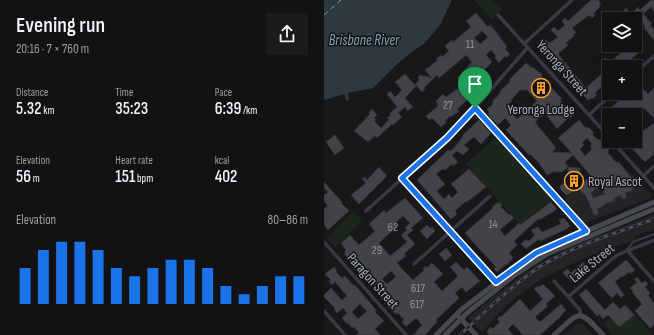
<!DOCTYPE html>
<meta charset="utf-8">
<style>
:root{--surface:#121214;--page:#1b1b1d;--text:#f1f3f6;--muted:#9c9ea0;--line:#313234;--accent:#1a73e8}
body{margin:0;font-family:"Sofia Sans Condensed",sans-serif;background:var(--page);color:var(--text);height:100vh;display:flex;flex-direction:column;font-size:15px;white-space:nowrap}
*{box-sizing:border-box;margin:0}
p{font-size:13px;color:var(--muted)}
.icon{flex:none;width:22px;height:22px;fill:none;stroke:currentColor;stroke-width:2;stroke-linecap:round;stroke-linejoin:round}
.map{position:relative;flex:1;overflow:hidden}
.sheet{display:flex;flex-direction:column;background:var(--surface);width:324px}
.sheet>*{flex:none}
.tools{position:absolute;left:278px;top:12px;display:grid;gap:8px}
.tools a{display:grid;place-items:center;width:40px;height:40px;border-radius:0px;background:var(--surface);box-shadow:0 4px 16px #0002,0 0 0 1px var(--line);font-size:20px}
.pin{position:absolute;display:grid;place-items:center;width:34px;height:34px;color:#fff;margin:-41px -17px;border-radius:50% 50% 50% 0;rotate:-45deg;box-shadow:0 0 4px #0007}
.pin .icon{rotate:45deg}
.round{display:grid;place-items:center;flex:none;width:42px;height:42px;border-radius:0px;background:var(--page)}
.head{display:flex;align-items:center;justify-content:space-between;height:68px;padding:0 16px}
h1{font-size:22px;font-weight:600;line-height:30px}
.metrics{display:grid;grid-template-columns:repeat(3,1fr);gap:6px;height:68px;padding:4px 16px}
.metrics div{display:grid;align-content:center}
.metrics b{font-size:17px;font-weight:600}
.metrics small{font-size:11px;font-weight:400}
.metrics p{font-size:11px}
.chart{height:112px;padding:8px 16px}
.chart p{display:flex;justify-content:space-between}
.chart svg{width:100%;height:72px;margin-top:4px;stroke:var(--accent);stroke-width:6}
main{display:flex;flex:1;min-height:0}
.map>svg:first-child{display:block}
</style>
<main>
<section class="sheet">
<div class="head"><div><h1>Evening run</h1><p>20:16 · 7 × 760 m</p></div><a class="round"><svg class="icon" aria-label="share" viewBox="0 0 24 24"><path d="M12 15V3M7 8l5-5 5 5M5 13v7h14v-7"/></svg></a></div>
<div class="metrics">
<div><p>Distance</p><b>5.32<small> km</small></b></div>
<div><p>Time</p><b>35:23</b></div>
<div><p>Pace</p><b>6:39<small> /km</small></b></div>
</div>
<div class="metrics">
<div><p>Elevation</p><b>56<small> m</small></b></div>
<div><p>Heart rate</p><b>151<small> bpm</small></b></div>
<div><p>kcal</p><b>402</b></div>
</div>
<div class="chart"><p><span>Elevation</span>80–86 m</p>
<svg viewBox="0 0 160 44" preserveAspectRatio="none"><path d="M5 44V22M15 44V11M25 44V6M35 44V6M45 44V11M55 44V22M65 44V27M75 44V22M85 44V17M95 44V17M105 44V22M115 44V33M125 44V38M135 44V33M145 44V27M155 44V27"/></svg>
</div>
</section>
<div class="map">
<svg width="330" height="335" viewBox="0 0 330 335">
<rect width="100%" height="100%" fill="#18181a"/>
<path fill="#242427" d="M309,174L324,191L327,195L326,198L262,223L258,222L239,201L265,177L277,190L287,180L294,187Z
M330,214V229L312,235L308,241L263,257L217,279L190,299L176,312L158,332L144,318L174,293L212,265L249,246Z
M254,323L259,324L269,335H241Z"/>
<path fill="#1d261e" d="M150,0H169L178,9L168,19Z
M172,137L229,200L206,216L196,225L142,164Z
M30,211L38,221L11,247L3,238Z
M302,304L329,335H288L279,324Z"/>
<path fill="#2d393f" d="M0,0H128L116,25L100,44L90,50L72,65L49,88L24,93L25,100L22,101L20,94L0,100Z"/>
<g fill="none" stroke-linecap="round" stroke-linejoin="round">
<path stroke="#7fa3b7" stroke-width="1" stroke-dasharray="5 4" stroke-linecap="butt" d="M0,15L17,0"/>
</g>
<path fill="#424347" stroke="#323236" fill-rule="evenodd" d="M267,0H274L277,4L275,5L276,7L270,13L271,15L268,18L265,15L248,28L252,32L249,35L250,36L242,43L244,45L234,54L262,88L282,70L285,73V79L271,93L273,95L268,99L267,98L264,100L225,59L230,55L225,49L222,52L216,46L222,40L226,43L234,37L227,30L230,27L234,31L241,25L238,21L241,18L244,21Z
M327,0H330V11L327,7L319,14L328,24L326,25L330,30V40L320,28L321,26L313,17L310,19H295L293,17L302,8L307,14L314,7L316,10Z
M152,13L164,27L166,25L172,32L183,47L181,49L186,54L182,58L181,56L175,63L171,58L172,56L167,50L162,55L168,62L158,73L163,80L157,84L151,93L133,109L135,111L127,117L126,116L121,121L123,122L117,127L108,118L105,120L102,116L114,106L112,101L119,94L122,97L137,86L133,78L148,62L142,55L115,78L113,75L100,88L101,89L98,92L91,84L95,81L94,77L96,75L108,78L101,70L114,60L112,59L117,55L118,57L125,51L121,46L128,40L129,42L147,27L142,21ZM158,31L164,37L156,44L150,38Z
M311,29L319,39L312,46L317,51L297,67H281L283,66L278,61L281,58L285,63L299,51L300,53L307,47L305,45H311Z
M202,63L208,68L209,67L214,72H215L218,74L217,77L238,99L236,100L244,110L250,115L246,118L245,117L233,129L221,113L211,122L232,148L228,152L248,153L234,138L255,120L261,127L263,128L264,127L270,133L268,134L274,140L275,139L285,150L284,153L293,163L294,161L312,183L307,191L301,193L303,197L298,199L297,195L290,198L291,201L280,204L281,205L273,209L275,214L270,215L262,196L253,187L248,188V192L244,195H242L236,189V186L240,183L242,185L244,180L247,177L244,174V167L256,168V175L254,177L259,183L267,176L249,155L241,162L244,167L238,172H229L223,175L215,163L206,154L205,155L182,130L187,125L181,118L174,125L167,118L164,114L165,112L163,109L169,104V100L174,96L177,90L186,82L185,80ZM196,90H203L213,101L193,119L182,107L188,101L187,100ZM263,138L268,144L266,146L268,149L261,156L256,149L260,145L258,143ZM276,185L281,190L279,192L281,194L269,198L267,193Z
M81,74L92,86L81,98L89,107L84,111L81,107L74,113L78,117L69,125L68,124L53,138L51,136L44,142L30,131L46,114L45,113L48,109L53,115L50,118L52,120L50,121L57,128L65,120L63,118L67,115L66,113L73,107L63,94L66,91L71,97L78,90L71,82Z
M316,86L324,94L330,88V118L320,108L312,115H285V123L278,115L304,93H311V91Z
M155,120L167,133L157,144L150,137L140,145L145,149L139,155L133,151L128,155L134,162L129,166L128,164L121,170L120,169L117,170L112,174L121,184L113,191L120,199L125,194L128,198L134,192L127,184L145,169L162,187L143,202L142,201L131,211L133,214L127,219L93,180L124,150L125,151L129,149L139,137L138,136Z
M311,122L319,131L330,123V154L321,162L301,141H311Z
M11,135L20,148L11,155L2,142Z
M55,167L63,176L35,204L27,195L42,183L38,179L41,177L43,180Z
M0,182L18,202L17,203L25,211L4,230L0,225V209L4,206L0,201V195L4,192L0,188Z
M81,198L99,218L87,228L89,230L83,235L91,244L80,254L82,256L73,263L79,270L89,280L100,270L99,268L102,266L103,268L108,263L119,274L110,282L118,291L134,276L126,267L132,262L140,270L143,267L156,281L142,292L138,287L131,293L135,298L112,320L113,321L112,323L101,335H89L98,325L92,318L83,326H81L78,322L80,320L74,313L72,314L64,307L45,281L34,269L33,271L27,264L20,253L22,250L17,243L26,235L35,245L51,231L45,224L60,210L62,213ZM79,216L86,223L81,228L83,230L77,235L83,242L66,256L55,243L73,226L71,223ZM67,271L72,277L63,284L58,279Z
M174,202L178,205L177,207L184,214L187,215L190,218L176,230L181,236L195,223L196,225L227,202L233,209L226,214V213L217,219H214L190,241L193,245L185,253L189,258L183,265L182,264L173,272L170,269L172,267L141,233L169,208L168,207Z
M240,218L246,226L243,229L216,241L215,239L202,249L197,244L201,240L202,241L203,240L205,241L211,235L207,230L214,227L218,232L237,224L235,220Z
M103,225L107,229L108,227L111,231L103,239L96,231Z
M122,248L128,255L121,261L115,254Z
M302,260L311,270L306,274L305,272L299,277L298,276L291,282L300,295L297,298L293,293L288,298L274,283Z
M259,262L263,267L247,281L239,273L243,269L247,273Z
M10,267L13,271L12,272L18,278L21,276L30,286L31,285L47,304L52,310L51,312L60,321L51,329L56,335H32L35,333L30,327L28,328L24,323L23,324L18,318L23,313L19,308L13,313L10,309L11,308L0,297V295L7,288L18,300L23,296L11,282L8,285L5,281L7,280L1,274ZM36,304L43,311L34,319L28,312Z
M313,277L318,283L321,281L324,284L321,287L326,293L324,295L330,303V325L326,328L311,311L318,304L308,292L309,291L306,288L313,282L310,280Z
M219,284L231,296L222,304L224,306L211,317L216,322L237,304L242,310L235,318L216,335H199L189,324L184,329L189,335H165L163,332V331L167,327L168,329L176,322L173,319L176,316L177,317L196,299L206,311L219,299L210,289L214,286L215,287Z
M262,289L281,310L289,302L296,309L301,305L310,315L295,327L284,315L279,319L275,314L273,316L255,295Z"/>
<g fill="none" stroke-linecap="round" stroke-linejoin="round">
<path stroke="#393a3f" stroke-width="2" d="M303,250L309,242L330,234"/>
<path stroke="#393a3f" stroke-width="3.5" d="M174,15L285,137
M201,43L248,0
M311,73L330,56
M151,108L262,231
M265,115L289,93
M288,141L330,188
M319,176L330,166
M78,178L172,282
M42,211L123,138L151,108L204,47
M0,242L82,335
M303,250L330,281
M90,264L166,196
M230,281L256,310V315
M244,297L293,255L330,240
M0,311L21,335"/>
<path stroke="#464a50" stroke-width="5" d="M135,317L152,335
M112,335L138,309L212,253L330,202
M121,335L143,313L188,277L223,254L330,209
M230,335C256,312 254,307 279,335"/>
<g stroke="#4b4f55" stroke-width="3">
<path id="rail" d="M136,335C163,310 189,284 220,264C254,244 293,233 330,219"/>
</g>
<use href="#rail" stroke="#131315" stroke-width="1.5" stroke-dasharray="4.5" stroke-linecap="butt"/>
</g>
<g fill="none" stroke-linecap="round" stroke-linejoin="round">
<g stroke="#fff" stroke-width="8">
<path id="route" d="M151,108L262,231L212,253L172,282L78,178L123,138Z"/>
</g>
<use href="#route" stroke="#1a73e8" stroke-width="5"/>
</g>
<defs>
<g id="building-ring" transform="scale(1)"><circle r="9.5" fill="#131315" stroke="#fca02e" stroke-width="1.5"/><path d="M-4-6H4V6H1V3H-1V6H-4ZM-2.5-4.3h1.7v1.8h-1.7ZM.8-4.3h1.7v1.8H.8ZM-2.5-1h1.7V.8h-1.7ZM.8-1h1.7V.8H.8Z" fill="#fca02e"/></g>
</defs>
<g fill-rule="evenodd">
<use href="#building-ring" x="217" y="88"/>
<use href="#building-ring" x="250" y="181"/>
</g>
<g text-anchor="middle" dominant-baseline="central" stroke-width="3" stroke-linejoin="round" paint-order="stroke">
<g font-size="12" fill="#8f969e">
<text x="146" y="44">11</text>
<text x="124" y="105">27</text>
<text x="169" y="224">14</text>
<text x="69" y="227">62</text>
<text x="53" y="250">29</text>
<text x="94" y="288">617</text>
<text x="93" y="304">617</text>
</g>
<g font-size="14" fill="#a9b1bb" stroke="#131315">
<text transform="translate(238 68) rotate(48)">Yeronga Street</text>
<text transform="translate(268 263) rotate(-39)">Lake Street</text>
<text transform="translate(49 281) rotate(48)">Paragon Street</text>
</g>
<g font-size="14" fill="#a9b1bb" stroke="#131315">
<text x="217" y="109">Yeronga Lodge</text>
<text x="264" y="181" text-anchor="start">Royal Ascot</text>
</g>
<g font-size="15" font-style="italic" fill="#7fa3b7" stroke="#131315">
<text x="40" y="40">Brisbane River</text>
</g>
</g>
</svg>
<div class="tools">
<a><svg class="icon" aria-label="layers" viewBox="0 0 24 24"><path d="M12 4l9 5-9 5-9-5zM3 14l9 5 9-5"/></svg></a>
<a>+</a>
<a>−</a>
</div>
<div class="pin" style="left:151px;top:108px;background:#1e9e55"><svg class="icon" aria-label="arrive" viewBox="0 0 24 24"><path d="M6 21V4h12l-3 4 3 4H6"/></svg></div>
</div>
</main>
